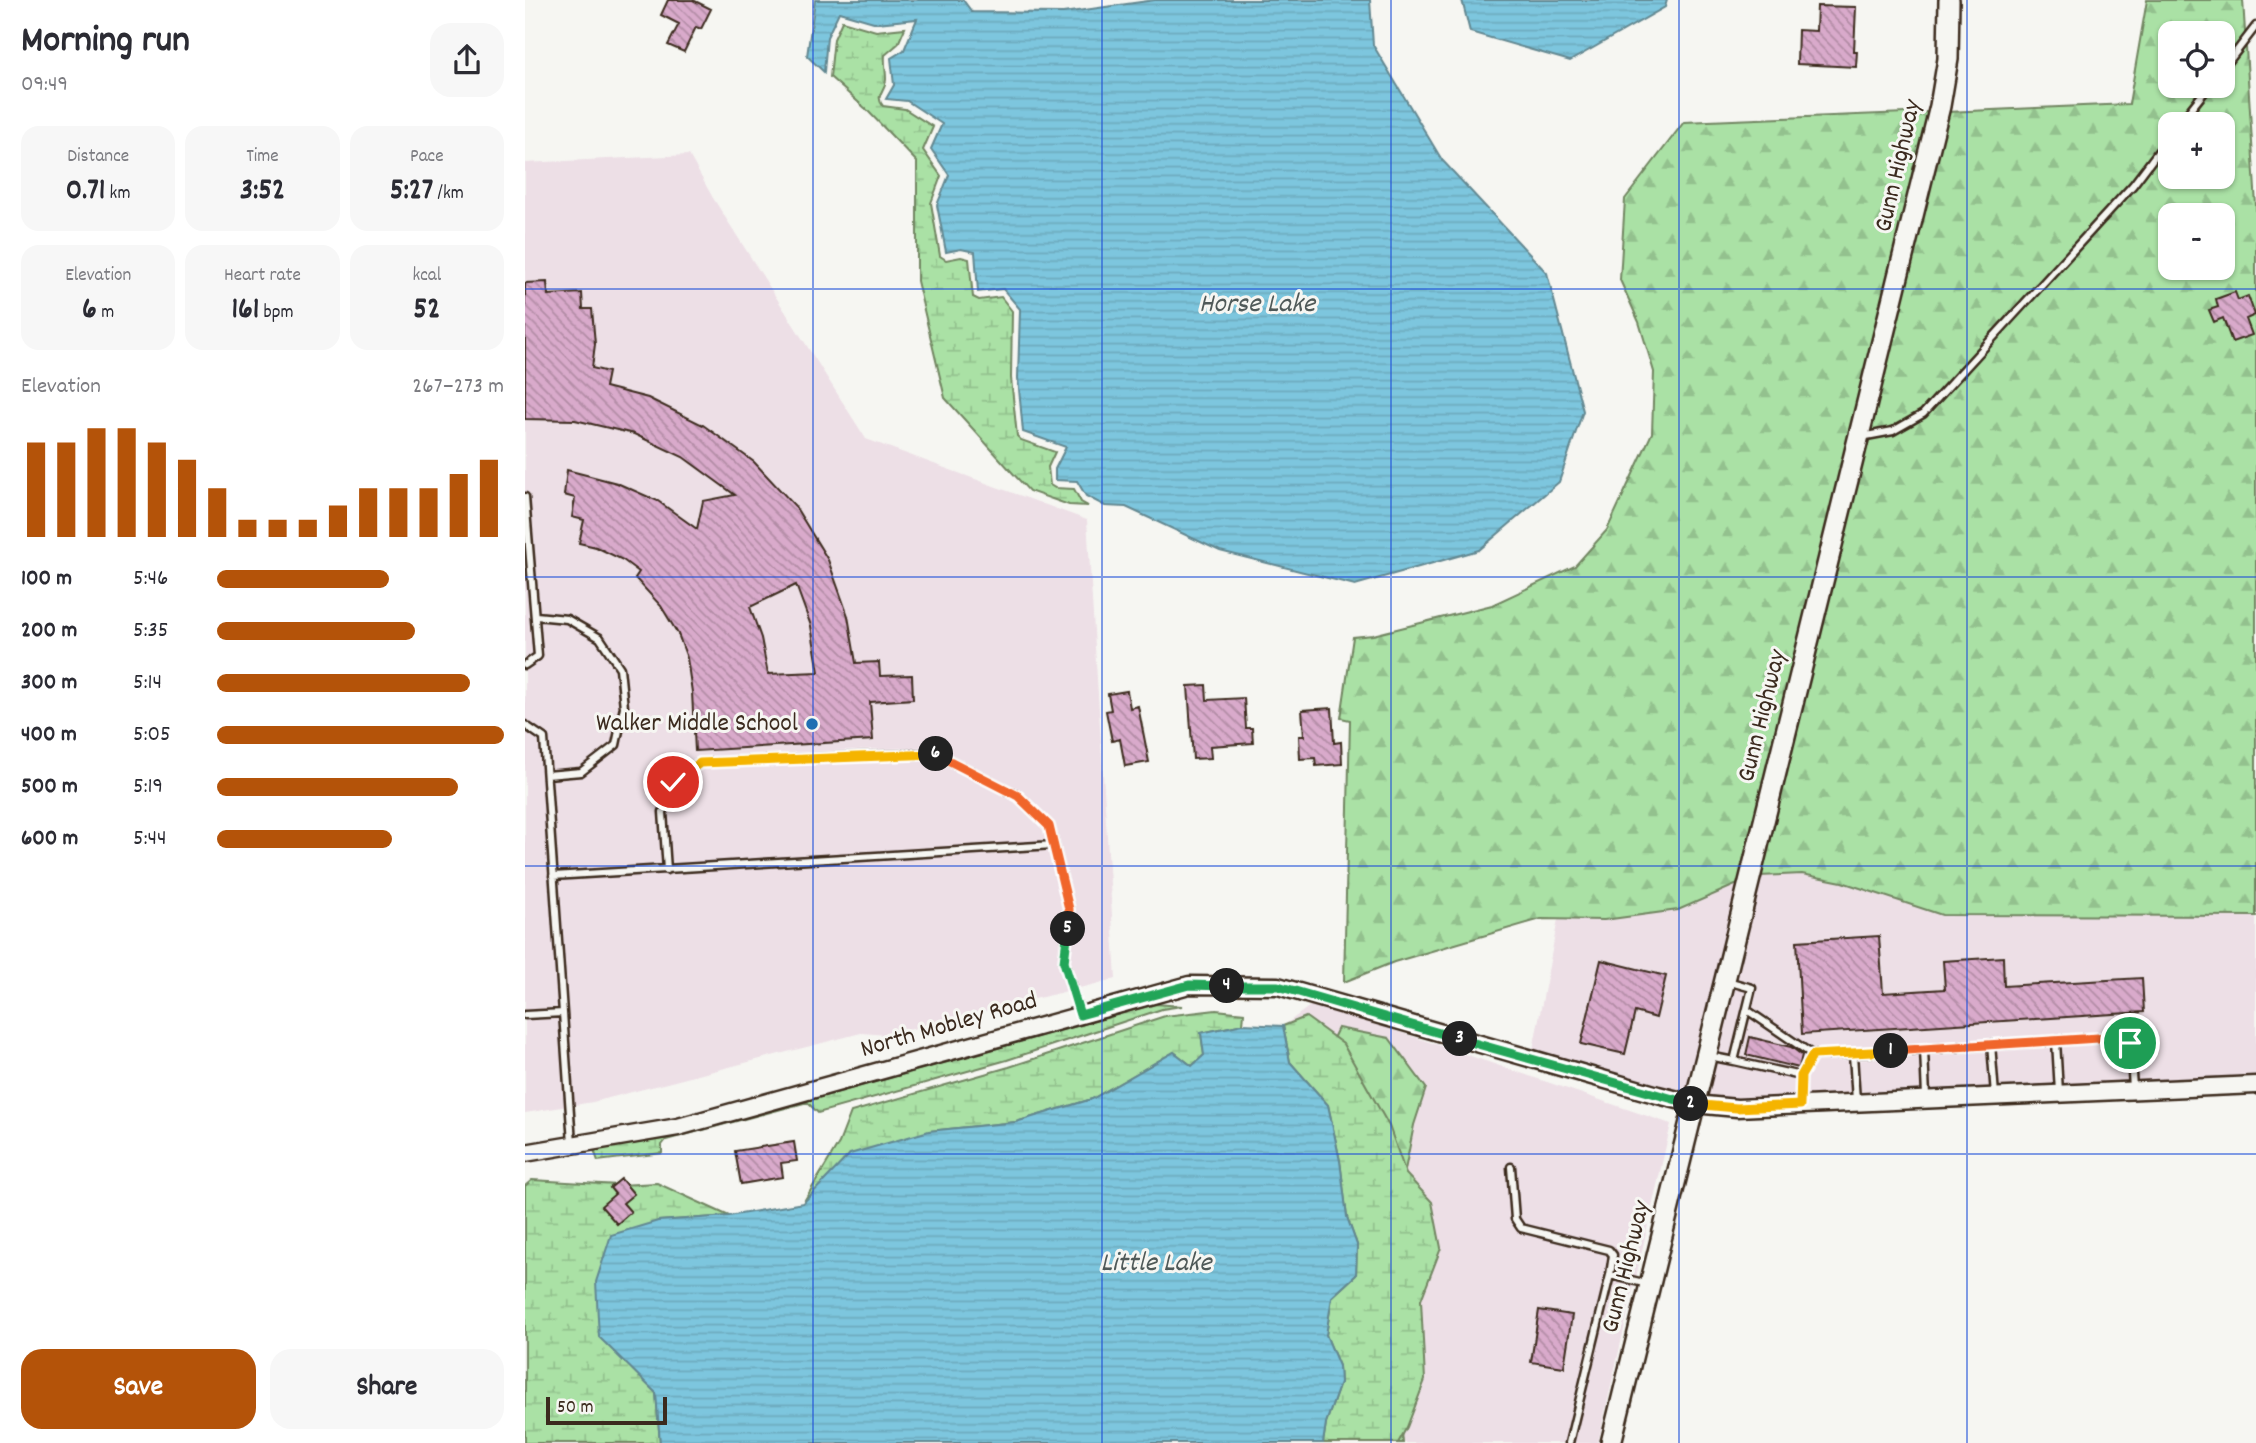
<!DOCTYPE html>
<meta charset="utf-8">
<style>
:root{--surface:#fff;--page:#f7f7f7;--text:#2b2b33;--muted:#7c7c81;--accent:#b45309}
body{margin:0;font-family:Dekko,sans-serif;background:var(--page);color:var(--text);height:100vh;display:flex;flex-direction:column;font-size:26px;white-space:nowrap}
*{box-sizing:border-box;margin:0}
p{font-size:23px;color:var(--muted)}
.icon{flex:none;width:38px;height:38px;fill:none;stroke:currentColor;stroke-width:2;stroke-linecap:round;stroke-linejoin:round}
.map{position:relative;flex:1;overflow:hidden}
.drawer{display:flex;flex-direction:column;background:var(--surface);width:525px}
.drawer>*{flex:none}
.tools{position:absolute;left:1633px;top:21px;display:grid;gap:14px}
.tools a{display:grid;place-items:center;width:77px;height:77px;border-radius:14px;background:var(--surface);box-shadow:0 2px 5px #0004;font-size:35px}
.scale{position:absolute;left:21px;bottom:18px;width:121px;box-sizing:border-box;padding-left:7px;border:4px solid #3b2a1e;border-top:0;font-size:19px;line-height:24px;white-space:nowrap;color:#3b2a1e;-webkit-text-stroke:5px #f6f6f2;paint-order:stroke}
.pin{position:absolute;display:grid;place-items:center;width:60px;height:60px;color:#fff;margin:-30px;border:4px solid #fff;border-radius:50%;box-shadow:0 2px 7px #0007}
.km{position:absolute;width:35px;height:35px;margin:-18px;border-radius:50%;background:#222;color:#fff;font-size:19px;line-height:35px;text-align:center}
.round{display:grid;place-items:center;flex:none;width:74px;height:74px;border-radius:21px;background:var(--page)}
.head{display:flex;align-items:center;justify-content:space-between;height:119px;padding:0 21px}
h1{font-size:38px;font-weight:700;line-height:52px}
.stats{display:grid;grid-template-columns:repeat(3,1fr);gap:10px;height:119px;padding:7px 21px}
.stats div{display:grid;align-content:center;border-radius:18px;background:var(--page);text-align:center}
.stats b{font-size:30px;font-weight:700}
.stats small{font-size:19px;font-weight:400}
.stats p{font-size:19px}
.chart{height:196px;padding:14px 21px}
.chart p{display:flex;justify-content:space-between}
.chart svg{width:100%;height:126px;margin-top:7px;stroke:var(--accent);stroke-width:6}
.button{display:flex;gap:14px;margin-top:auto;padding:14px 21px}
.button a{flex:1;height:80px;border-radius:21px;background:var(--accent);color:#fff;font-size:28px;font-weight:700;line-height:80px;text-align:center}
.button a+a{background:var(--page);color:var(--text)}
ul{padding:0 21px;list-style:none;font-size:23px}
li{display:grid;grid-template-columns:112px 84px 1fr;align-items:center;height:52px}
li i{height:18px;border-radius:9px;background:var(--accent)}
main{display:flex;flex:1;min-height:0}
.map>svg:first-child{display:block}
</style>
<main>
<section class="drawer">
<div class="head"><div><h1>Morning run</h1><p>09:49</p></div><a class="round"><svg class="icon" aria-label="share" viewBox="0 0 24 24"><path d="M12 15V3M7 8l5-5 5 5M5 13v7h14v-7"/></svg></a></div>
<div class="stats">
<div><p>Distance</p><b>0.71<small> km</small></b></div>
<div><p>Time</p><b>3:52</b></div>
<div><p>Pace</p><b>5:27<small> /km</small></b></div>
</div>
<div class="stats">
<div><p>Elevation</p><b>6<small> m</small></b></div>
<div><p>Heart rate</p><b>161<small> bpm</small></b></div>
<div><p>kcal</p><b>52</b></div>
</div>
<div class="chart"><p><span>Elevation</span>267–273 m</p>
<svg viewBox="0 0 160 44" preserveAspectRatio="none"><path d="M5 44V11M15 44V11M25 44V6M35 44V6M45 44V11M55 44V17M65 44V27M75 44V38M85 44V38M95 44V38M105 44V33M115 44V27M125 44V27M135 44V27M145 44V22M155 44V17"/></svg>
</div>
<ul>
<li><b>100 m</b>5:46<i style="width:60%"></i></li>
<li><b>200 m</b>5:35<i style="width:69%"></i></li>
<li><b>300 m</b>5:14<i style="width:88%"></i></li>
<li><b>400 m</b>5:05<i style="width:100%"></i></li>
<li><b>500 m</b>5:19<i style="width:84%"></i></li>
<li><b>600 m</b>5:44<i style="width:61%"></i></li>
</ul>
<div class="button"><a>Save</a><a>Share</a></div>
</section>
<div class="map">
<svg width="1731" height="1443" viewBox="0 0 1731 1443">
<defs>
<pattern id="forest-firs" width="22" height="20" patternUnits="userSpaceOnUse" patternTransform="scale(1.75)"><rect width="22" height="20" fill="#aae1a5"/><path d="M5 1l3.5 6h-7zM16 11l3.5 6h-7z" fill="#93c18e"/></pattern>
<pattern id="wetland-marsh" width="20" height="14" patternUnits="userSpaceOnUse" patternTransform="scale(1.75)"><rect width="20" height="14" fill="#aae1a5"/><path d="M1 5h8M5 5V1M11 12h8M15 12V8" fill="none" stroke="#93c18e"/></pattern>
<pattern id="water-rules" width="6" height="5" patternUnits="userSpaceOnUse" patternTransform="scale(1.75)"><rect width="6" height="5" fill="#7dc6de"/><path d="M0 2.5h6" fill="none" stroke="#6daabe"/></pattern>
<pattern id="building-back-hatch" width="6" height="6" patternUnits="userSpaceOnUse" patternTransform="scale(1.75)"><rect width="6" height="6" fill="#d9aacb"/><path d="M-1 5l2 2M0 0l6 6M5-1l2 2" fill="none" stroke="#b18ba4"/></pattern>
</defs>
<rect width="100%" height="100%" fill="#f6f6f2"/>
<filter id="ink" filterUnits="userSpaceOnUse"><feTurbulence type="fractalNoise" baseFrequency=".0143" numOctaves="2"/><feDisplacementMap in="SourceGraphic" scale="14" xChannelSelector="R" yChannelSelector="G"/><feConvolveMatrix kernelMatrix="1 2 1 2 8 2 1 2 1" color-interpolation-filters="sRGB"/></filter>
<g filter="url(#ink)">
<path fill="#eddfe6" d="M164,155L188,198L341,439L562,520L591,979L363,1035L336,1033L68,1102L0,1113V163Z
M1277,874L1317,882L1417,915L1731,916V1076L1212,1098L1180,1096L1235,876Z
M1215,883L1163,1093L1008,1050L1033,919L1079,920L1153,910Z
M789,1003L1146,1124L1073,1443H798L801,1423L758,1026Z"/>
<path fill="url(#forest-firs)" stroke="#728662" stroke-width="2" fill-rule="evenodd" d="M1622,0H1718L1731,206V916L1417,915L1317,882L1277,874L1235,876L1422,112L1604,104ZM1645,33H1698V86H1645ZM1645,124H1698V177H1645ZM1645,215H1698V268H1645Z
M1405,112L1215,883L1153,910L1079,920L1016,919L869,962L819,982L825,720L816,718L828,637L848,635L967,605L1050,566L1082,530L1127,433L1129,372L1114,322L1095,280L1100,199L1159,122Z
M813,1028L864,1038L901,1088L889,1125L876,1190L874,1396L878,1443H834L797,1061Z"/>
<path fill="url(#wetland-marsh)" stroke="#728662" stroke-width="2" d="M317,21L351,31L380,28L373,44L360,55C359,63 361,71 361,79C361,90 349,95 358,106L380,109L408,127L398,150L416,176L406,203L415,256L421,260L436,257L444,259L448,297L454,300L476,297L487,311L486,378L492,436L496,440L530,452L523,467L525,485L530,488L549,489L556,502L563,506L544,505L504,491L420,398L392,281V162L341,109L305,77L309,39Z
M630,1004L657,1006L637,1009L482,1060L293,1113L283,1103H279L141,1140L137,1145V1153L73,1161L69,1150L155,1136Z
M691,1010L719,1013L718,1024L676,1033L679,1055L667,1066L649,1052L567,1099L491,1122L404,1131L278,1203L314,1143L326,1112L484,1067L640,1016Z
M781,1017L818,1044L864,1126L881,1174L907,1202L916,1248L896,1300L900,1380L882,1427L873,1443H798L801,1423L815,1383L814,1366L801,1335L807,1297L831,1275L832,1245L822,1217L815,1161L803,1105L765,1062L758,1026Z
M7,1180L94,1185L132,1183L204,1216L133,1221L74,1336L131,1393L135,1443H0V1186Z"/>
<path fill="url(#water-rules)" stroke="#638891" stroke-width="2" d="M290,0H438L447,12L538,13L630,0H845L848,45L917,160L1022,273L1058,411L1034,482L954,550L830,585L695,551L601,507L580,506L561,496L552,481L530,480V469L541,447L498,432L493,378L495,309L478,289L453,292L450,252L436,249L421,252L412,205L424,175L406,149L417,124L382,101L361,99L369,85L366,58L379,50L392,19L352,23L314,12L302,37L299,72L282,56Z
M937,0H1142L1140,7L1045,61L945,32Z
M718,1024L758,1026L765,1062L803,1105L815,1161L822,1217L832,1245L831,1275L807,1297L801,1335L814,1366L815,1383L801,1423L798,1443H135L131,1393L74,1337L71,1282L86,1235L133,1221L204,1216L278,1203L325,1154L404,1131L491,1122L567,1099L649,1052L667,1066L679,1055L676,1033Z"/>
<path fill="url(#building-back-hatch)" stroke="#3b2a1e" stroke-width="2" fill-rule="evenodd" d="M143,0H168L186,9L176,29L171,27L159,52L143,45L154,24L136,15Z
M1292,6L1331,7L1329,51H1332L1331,67L1272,64L1273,30L1291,31Z
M22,282L23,295L57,293L58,309H67L70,344L67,368L83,372L80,387L123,398L178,425L229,462L270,506L303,560L323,616L331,663L354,662L355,676L387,675L388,699L345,702L348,740L170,751L167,692L162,658L153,634L136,606L110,578L114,572L98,560L71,547L54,543L59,520L47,517L50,498L39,495L42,470L92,483L133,501L172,529L178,501L210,495L158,457L109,434L50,420L0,419V283ZM271,585L286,626L294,672L243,674L236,638L225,607Z
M1710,292L1713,300L1723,296L1730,315L1721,319L1727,335L1707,342L1698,318L1689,322L1684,310L1693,307L1691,299Z
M681,685L682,700L719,698L721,728H727L728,743L685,746L686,758L668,759L663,686Z
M602,691L605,708L613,706L624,762L600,766L595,739L587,741L581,711L586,710L583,694Z
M807,708L809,743L816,742L817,764L791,766L790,758L775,759L774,736H779L777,710Z
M1354,936L1358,993L1420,989L1418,961L1478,957L1479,986L1617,978L1619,1012L1277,1034L1272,941Z
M1076,960L1141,976L1131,1018L1110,1012L1100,1054L1056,1044Z
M1225,1037L1266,1047L1277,1055L1274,1068L1221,1055Z
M269,1142L272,1161L256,1163L258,1177L216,1184L210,1151Z
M96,1179L109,1194L98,1203L106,1212L92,1224L76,1206L90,1194L85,1188Z
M1014,1310L1047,1315L1039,1367L1006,1362Z"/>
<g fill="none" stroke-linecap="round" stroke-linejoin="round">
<g stroke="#3b2a1e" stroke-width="11">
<path id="service" d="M1698,69L1731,26
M1654,124L1684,86
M1336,437L1368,431L1398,414L1608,185L1645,136
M0,497L13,656L0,665
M11,616L42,619L75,638L95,668L99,707L91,745L56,772L22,775
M0,725L19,738L47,1143
M529,845L544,909L539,962L555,1014
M28,876L529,845L524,826L493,796L410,753L175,763L148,782L138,812L142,870
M1202,981L1227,988L1209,1061L1276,1076
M1222,1010L1288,1055
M0,1015L38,1013
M1531,1041L1534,1092
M1466,1044L1470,1095
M1399,1049L1401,1097
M1184,1056L1209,1061
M1331,1101L1328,1054L1589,1037L1605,1043L1608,1088
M1275,1104L1276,1076L1288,1055L1328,1054
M986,1167L990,1219L996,1228L1084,1250L1088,1255L1085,1275
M1044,1443L1085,1275L1123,1284"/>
</g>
<g stroke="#3b2a1e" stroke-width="21">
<path id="tertiary" d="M0,1153L153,1127L664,985L753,986L1133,1095L1169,1104L1212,1108L1731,1085"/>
</g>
<g stroke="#3b2a1e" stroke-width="24">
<path id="secondary" d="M1086,1443L1415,106L1423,59L1424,0"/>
</g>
<use href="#service" stroke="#f6f6f2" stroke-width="6"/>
<use href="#tertiary" stroke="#f6f6f2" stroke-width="16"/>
<use href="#secondary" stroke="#f6f6f2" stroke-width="19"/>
</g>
</g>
<g fill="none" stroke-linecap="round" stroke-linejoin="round" filter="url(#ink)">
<g stroke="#fff" stroke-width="14">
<path id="split-1" d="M1366,1051L1589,1037L1605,1043"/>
</g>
<g stroke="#fff" stroke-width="14">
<path id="split-2" d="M1166,1104L1212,1108L1275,1105L1276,1076L1288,1055L1366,1051"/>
</g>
<g stroke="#fff" stroke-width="14">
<path id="split-3" d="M935,1039L1166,1104"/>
</g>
<g stroke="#fff" stroke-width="14">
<path id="split-4" d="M702,986H753L935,1039"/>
</g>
<g stroke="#fff" stroke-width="14">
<path id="split-5" d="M543,929L539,962L555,1015L664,985L702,986"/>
</g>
<g stroke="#fff" stroke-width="14">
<path id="split-6" d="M411,754L493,796L524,826L544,909L543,929"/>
</g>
<g stroke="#fff" stroke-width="14">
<path id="split-7" d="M148,782L175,763L411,754"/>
</g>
<use href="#split-1" stroke="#f0652b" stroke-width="9"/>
<use href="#split-2" stroke="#f5b400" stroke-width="9"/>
<use href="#split-3" stroke="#22a559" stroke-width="9"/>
<use href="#split-4" stroke="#22a559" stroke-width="9"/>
<use href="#split-5" stroke="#22a559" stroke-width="9"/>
<use href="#split-6" stroke="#f0652b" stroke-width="9"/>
<use href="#split-7" stroke="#f5b400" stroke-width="9"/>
</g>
<path fill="none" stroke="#1d4ed8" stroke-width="2" stroke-opacity="0.55" d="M288,0V1443M577,0V1443M866,0V1443M1154,0V1443M1442,0V1443M0,289H1731M0,577H1731M0,866H1731M0,1154H1731"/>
<circle fill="#1f6fb2" stroke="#f6f6f2" stroke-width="2.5" cx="287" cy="724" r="7"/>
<g text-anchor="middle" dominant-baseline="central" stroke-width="6" stroke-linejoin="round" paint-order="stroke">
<g font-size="26" fill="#3b2a1e" stroke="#f6f6f2">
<text transform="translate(1374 166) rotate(-77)">Gunn Highway</text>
<text transform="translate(1238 716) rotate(-76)">Gunn Highway</text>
<text transform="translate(424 1026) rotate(-16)">North Mobley Road</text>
<text transform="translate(1102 1267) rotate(-76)">Gunn Highway</text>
</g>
<g font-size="26" fill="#3b2a1e" stroke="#f6f6f2" text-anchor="end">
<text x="273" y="724">Walker Middle School</text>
</g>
<g font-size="28" font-style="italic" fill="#4f5958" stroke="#f6f6f2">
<text x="732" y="306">Horse Lake</text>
<text x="631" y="1265">Little Lake</text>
</g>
</g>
</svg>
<div class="tools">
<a><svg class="icon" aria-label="locate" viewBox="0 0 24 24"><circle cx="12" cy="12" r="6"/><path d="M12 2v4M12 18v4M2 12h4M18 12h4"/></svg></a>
<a>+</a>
<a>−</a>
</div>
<div class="scale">50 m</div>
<div class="pin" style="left:1605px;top:1043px;background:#1e9e55"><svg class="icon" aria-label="arrive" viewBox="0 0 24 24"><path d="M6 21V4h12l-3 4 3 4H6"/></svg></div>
<div class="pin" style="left:148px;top:782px;background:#d93025"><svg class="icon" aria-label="check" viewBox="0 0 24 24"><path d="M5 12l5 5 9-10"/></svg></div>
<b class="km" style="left:1366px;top:1051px">1</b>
<b class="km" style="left:1166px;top:1104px">2</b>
<b class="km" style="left:935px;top:1039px">3</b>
<b class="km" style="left:702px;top:986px">4</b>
<b class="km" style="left:543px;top:929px">5</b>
<b class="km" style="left:411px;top:754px">6</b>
</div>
</main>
